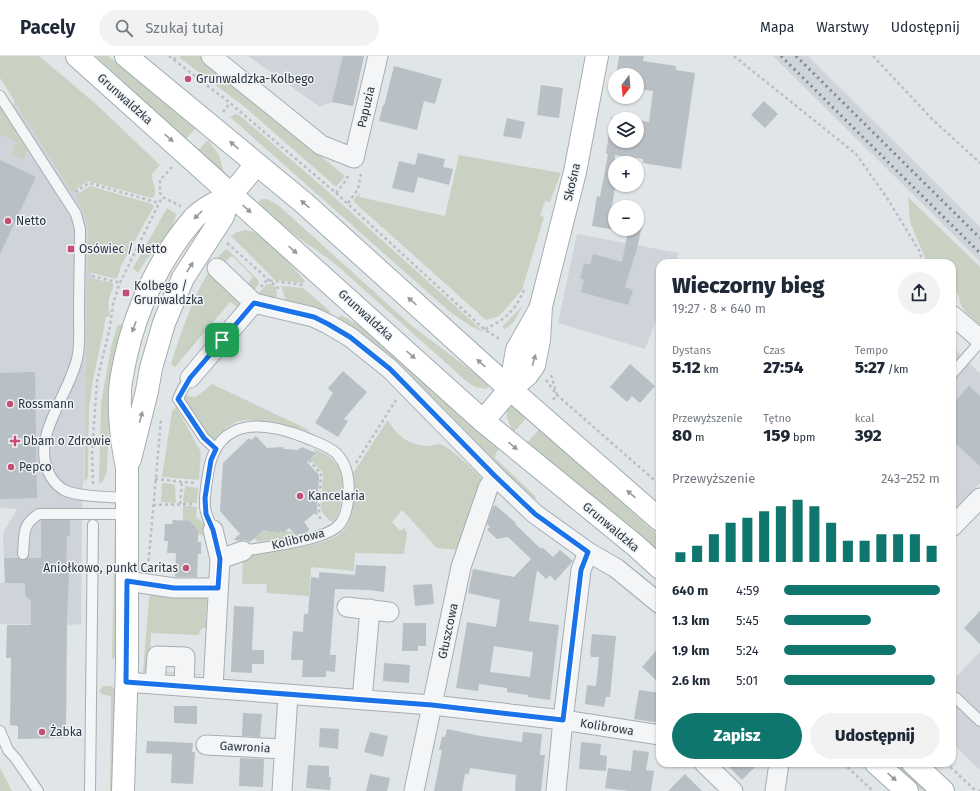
<!DOCTYPE html>
<html lang="pl">
<meta charset="utf-8">
<style>
:root{--surface:#fff;--page:#f2f2f3;--text:#1f2937;--muted:#747a83;--line:#e0e1e3;--accent:#0f766e}
body{margin:0;font-family:"Fira Sans",sans-serif;background:var(--page);color:var(--text);height:100vh;display:flex;flex-direction:column;font-size:15px;white-space:nowrap}
*{box-sizing:border-box;margin:0}
p{font-size:13px;color:var(--muted)}
.icon{flex:none;width:22px;height:22px;fill:none;stroke:currentColor;stroke-width:2;stroke-linecap:round;stroke-linejoin:round}
.map{position:relative;flex:1;overflow:hidden}
.side{position:absolute;left:656px;top:203px;width:300px;height:508px;display:flex;flex-direction:column;background:var(--surface);border-radius:12px;box-shadow:0 1px 3px #0004}
.side>*{flex:none}
.needle{width:26px;rotate:196deg}
.fabs{position:absolute;left:608px;top:12px;display:grid;gap:8px}
.fabs a{display:grid;place-items:center;width:36px;height:36px;border-radius:50%;background:var(--surface);box-shadow:0 1px 3px #0004;font-size:20px}
.pin{position:absolute;display:grid;place-items:center;width:34px;height:34px;color:#fff;margin:-17px;border-radius:8px;box-shadow:0 2px 6px #0006}
.round{display:grid;place-items:center;flex:none;width:42px;height:42px;border-radius:21px;background:var(--page)}
.overview{display:flex;align-items:center;justify-content:space-between;height:68px;padding:0 16px}
h1{font-size:22px;font-weight:800;line-height:30px}
.figures{display:grid;grid-template-columns:repeat(3,1fr);gap:6px;height:68px;padding:4px 16px}
.figures div{display:grid;align-content:center}
.figures b{font-size:17px;font-weight:800}
.figures small{font-size:11px;font-weight:400}
.figures p{font-size:11px}
.chart{height:112px;padding:8px 16px}
.chart p{display:flex;justify-content:space-between}
.chart svg{width:100%;height:72px;margin-top:4px;stroke:var(--accent);stroke-width:6}
.primary-button{display:flex;gap:8px;margin-top:auto;padding:8px 16px}
.primary-button a{flex:1;height:46px;border-radius:24px;background:var(--accent);color:#fff;font-size:16px;font-weight:800;line-height:46px;text-align:center}
.primary-button a+a{background:var(--page);color:var(--text)}
ul{padding:0 16px;list-style:none;font-size:13px}
li{display:grid;grid-template-columns:64px 48px 1fr;align-items:center;height:30px}
li i{height:10px;border-radius:5px;background:var(--accent)}
header{display:flex;align-items:center;gap:24px;box-sizing:border-box;height:56px;padding:0 20px;background:var(--surface);border-bottom:1px solid var(--line)}
header strong{font-size:19px}
nav{display:flex;gap:22px;margin-inline-start:auto;font-size:14px}
.search{width:280px;height:36px;background:var(--page);display:flex;align-items:center;gap:10px;box-sizing:border-box;padding:0 14px;border-radius:22px;color:var(--muted);font-size:15px}
.map>svg:first-child{display:block}
</style>
<header>
<strong>Pacely</strong>
<div class="search"><svg class="icon" aria-label="search" viewBox="0 0 24 24"><circle cx="10" cy="10" r="6"/><path d="M15 15l6 6"/></svg>Szukaj tutaj</div>
<nav><a>Mapa</a><a>Warstwy</a><a>Udostępnij</a></nav>
</header>
<div class="map">
<svg width="980" height="735" viewBox="0 0 980 735">
<rect width="100%" height="100%" fill="#e0e5e8"/>
<path fill="#cfd4da" d="M248,0H364L353,50L332,46L320,51Z
M773,0H808L980,171V205Z
M17,40L82,140L93,176L82,454L81,568L67,569L0,568V527L5,526L3,477L17,453L0,452V76Z
M577,178L679,197L676,207H660V254L645,293L558,267Z
M952,290L980,317V427L952,455Z
M980,596V714L952,687V625Z"/>
<path fill="#c9d2c2" d="M0,0H39L97,49L160,109L152,118C152,128 157,132 154,141L151,142L88,125L72,136L0,22Z
M96,0H108L176,54L196,72L185,84Z
M180,0H200L345,120L336,131L246,52L180,2Z
M0,51H1L28,93L23,104L11,98L16,86L0,78Z
M235,58L239,59L323,131L484,276L472,271L450,256L230,61Z
M208,84L219,99L224,117L223,118L197,95Z
M459,99L561,117L550,146L545,145L540,160L544,161L522,234L500,259L497,261L486,264L354,146V143L360,137L359,141L445,160Z
M90,130L152,148L154,150L121,210L118,220L116,223L88,216V170L83,153L75,140Z
M908,141L980,211V269C972,261 959,253 959,240L952,234V207H927L910,166Z
M262,143H267L277,148L412,270L488,327V330L487,333L475,331L465,324L333,206L261,155L257,148L258,146Z
M167,152L176,158C174,179 148,197 138,217L133,212Z
M245,174L259,177L275,191L305,225L303,227L275,224L231,180L237,176Z
M227,193L258,224L259,227L253,237L248,229L249,226L253,221L232,200L225,206L223,207L241,246L240,253L230,246L175,311L171,308C182,274 193,239 213,209C217,203 220,197 227,193Z
M87,221L113,227C114,233 110,238 109,243C108,249 109,255 110,260L106,261L105,265L104,272L93,324L89,352L88,422L84,426C86,358 86,289 87,221Z
M267,228H272L276,232L277,239L275,243L257,239Z
M281,230L303,232L330,255L328,258L292,249L285,242Z
M523,249L513,267L505,273L502,271Z
M341,259L369,275L500,392L496,397L495,402L536,441L534,447L337,263Z
M122,268L110,342L107,415L103,425L99,428L101,347L111,291L117,270Z
M212,328L307,373L310,376L273,366L245,364L236,366L227,371L213,385L186,350L181,339L196,341Z
M512,349L527,361L513,377L507,362V353Z
M176,351L201,396L199,424L162,421L172,355Z
M387,365L389,366C397,380 410,389 427,390C431,390 436,388 439,388C450,390 476,417 485,425L459,494L437,492L402,454L392,466L400,475L404,472L407,477L404,498L355,497L354,515L311,511L309,540L266,537L267,528H242L243,501C268,495 322,492 341,477C355,465 355,435 352,419Z
M540,372L660,481V500L525,389Z
M314,393C323,396 332,401 337,409C346,423 343,453 334,466L330,465L321,455L323,417L310,403L315,398Z
M162,427L173,428L175,430L176,447L161,446Z
M185,430L198,432L197,447H184L183,445Z
M183,449L197,451L196,461C204,467 207,469 207,479H198V474L190,465H183Z
M115,466L117,468V603H113L112,601Z
M266,472L267,473L265,475L266,476L269,473L268,475L269,476L272,473L273,476L276,473V476L279,473V476L283,474H284L282,476L283,477L285,475L293,476L297,480L258,486L254,482Z
M150,532L207,540L206,571L200,574L199,579L151,577L149,615L201,618V619L143,616Z
M103,630C108,630 112,629 116,634L114,735H110L111,640C106,639 103,640 99,635Z
M891,707H898L929,735H922Z
M0,712L12,735H0Z"/>
<path fill="#b8bfc5" fill-rule="evenodd" d="M343,0H364L353,50L332,46Z
M619,0H644L643,5L676,10V14L695,17L681,113L643,107V103L615,99V132L611,156L615,157V173H637V161L643,163L638,189L625,231L633,234L628,249L581,236L584,224L580,222L584,207L590,209L593,198L622,206L628,176L592,170L597,140L600,141L608,98H606L611,61L627,63H615V85H637V64L649,66L653,35L637,33V19H616Z
M394,10L442,23L435,48L424,45L417,74L379,65L383,49L384,50Z
M541,29L563,32L559,62L537,59Z
M764,45L778,58L765,72L751,59Z
M507,62L525,66L521,83L503,80Z
M418,97L445,103L443,111L453,113L449,129L418,121L414,137L392,132L399,105L415,109Z
M0,104L36,121L0,198Z
M630,308L655,330L640,347L632,340L627,346L610,331Z
M343,315L367,336L344,363L348,365L338,381L315,367L333,337L328,332Z
M35,316L37,442L0,443V317Z
M969,330L980,340V410L952,384V348Z
M256,380L267,392L283,391L284,393L298,394L302,391L316,397L307,406L319,419L317,455L304,466L309,473L308,476L296,479L289,472L283,477L281,475L279,477L277,475L276,476L274,475L273,476L271,475L269,476L264,474L250,486L245,484L237,485L234,483L240,478L220,455L223,407L249,382L251,384Z
M495,449L516,467L515,468L541,493L542,491L553,501L560,494L573,505L555,525L550,519L546,523L537,514L529,565L559,569L550,644L528,641V639L507,636V632L479,628L478,635L456,632L467,566L496,571L500,544L468,537L473,513L514,521L531,503L508,481L497,483L487,474L490,470L487,468L493,451ZM494,590L533,596L530,621L490,616Z
M41,464H70V480H67L66,513H69L67,564L66,682L18,683V670L10,669L11,602H6L7,569H31V545L25,539V527H5L4,502H18L23,504L28,502H41Z
M173,464L190,465L198,474V486H201V498H198L197,521H175L176,497H167L168,485H164L165,468H172Z
M356,509L386,510L384,536L369,534L335,533L330,599H336L335,616L326,615V621H302L303,604H291L293,575L303,576L304,558H308L311,521L319,522V516L355,519Z
M432,528L434,548L415,550L413,529Z
M234,550L254,551L252,594H264V608H252V617L231,616Z
M980,555V588L964,572Z
M403,567H426V590H418V595H402Z
M592,578L616,580L610,641H606L604,651L585,648L587,629L596,630L599,601H591V599H590Z
M660,590V628L642,611Z
M384,607L410,609L409,627L383,625Z
M639,634L660,637V667L634,663Z
M174,650H197V668L174,667Z
M243,657L262,658L260,681L242,680Z
M320,672L339,673L338,693L319,691Z
M447,673L481,680L522,686L523,676L542,678L540,699H545L541,735H515L516,719L470,712L469,718H465L462,735H434L442,694H439L442,681H445Z
M370,676L388,680L383,701L364,696Z
M147,685L193,687L192,696H195L193,728L171,727L172,698L146,697Z
M581,686L601,688L600,699L607,700L606,715L579,713Z
M633,694L649,696L646,714L654,715L651,735H629L605,732L608,712L631,715Z
M240,702L264,703L263,731L239,730Z
M725,707H759L742,724Z
M308,709L329,710V721H331L330,734L306,732Z
M370,718L390,722L387,735H366Z
M685,718L702,735H668Z"/>
<g fill="none" stroke-linecap="round" stroke-linejoin="round">
<g stroke="#a6adb2" stroke-width="12">
<path id="lane" d="M0,40L76,158L80,173C80,202 79,230 79,258C79,271 80,285 78,298C72,337 27,382 51,421C54,426 59,431 64,434C78,441 110,441 127,442
M952,318L980,286
M190,322L183,332L178,343L204,382L216,393
M213,474C210,467 206,459 205,451C204,438 207,425 209,412C220,360 266,366 304,381C315,386 328,389 337,398C348,410 350,428 348,444C347,454 345,464 337,471C320,485 266,491 243,495
M23,498C25,479 21,469 39,458H127
M956,642L980,665
M0,675L8,694L16,703L38,735
M90,735L93,469"/>
</g>
<g stroke="#a6adb2" stroke-width="21">
<path id="street" d="M211,0L321,89L354,102L378,0
M217,212L254,247
M952,259L980,283
M190,322L254,247L313,261L328,268L350,281L390,313L495,420L535,458L588,496L616,512L660,548
M952,471L980,442
M220,503L243,495
M127,525L174,532H218
M347,551L389,556
M126,626L432,649L563,664L660,679
M155,628L157,600L185,601L184,630
M213,632L220,503L213,474
M362,644L370,553
M206,689L284,693
M704,707L733,735
M282,735L288,638
M414,735L461,511L488,432L495,420
M556,735L563,664L581,514L588,496
M775,735L779,707"/>
</g>
<g stroke="#a6adb2" stroke-width="24">
<path id="secondary" d="M510,333L517,294L539,255
M483,365L510,333L527,319L534,309L539,284L541,250L575,116L597,0
M130,403L147,335L151,312L164,267L183,222L223,160L230,138
M123,735L127,608V412C122,388 119,362 120,337C120,326 123,315 125,304C136,252 160,201 195,161C206,150 218,147 230,138C240,130 248,118 256,108"/>
</g>
<g stroke="#a1abb3" stroke-width="24">
<path id="primary" d="M77,0L483,365L636,490L660,512
M126,0L304,147L510,333L660,464
M876,707L907,735
M913,707L943,735"/>
</g>
<path stroke="#bbbfc3" stroke-width="2.5" stroke-dasharray="3 3" stroke-linecap="butt" d="M169,0L230,47L336,137L484,273L501,284
M734,0L856,98L887,142L920,196L922,207
M873,0L932,63L980,107
M174,4L176,0
M223,56L230,47
M172,111L160,124V137L162,141L181,150
M75,136L89,127L159,147
M336,137L347,123L348,118
M348,147L358,133L361,118
M227,187L278,232L279,235
M92,220L121,227
M261,231L267,224L303,229
M952,237L956,240L955,243
M485,273C505,264 515,255 524,234
M551,319L557,339L552,345
M546,324L557,339L660,429
M309,404L321,418L319,455L317,458
M356,407L396,344
M155,423L195,427
M93,428L92,398L97,325L110,271L113,248L119,229L162,141
M180,448L182,426
M153,449L192,448
M315,456L323,465
M148,511L161,364
M843,707L873,735
M946,707L976,735
M979,735L980,734"/>
<use href="#lane" stroke="#f3f5f7" stroke-width="10"/>
<use href="#street" stroke="#f3f5f7" stroke-width="19"/>
<use href="#secondary" stroke="#fff" stroke-width="22"/>
<use href="#primary" stroke="#fff" stroke-width="22"/>
<path stroke="#7b8791" stroke-width="3" stroke-dasharray="2 4" stroke-linecap="butt" d="M781,0L980,197
M796,0L980,182"/>
</g>
<defs><path id="oneway-solid" d="M-6-.8H1V-3.2L6.5 0L1 3.2V.8H-6Z"/></defs>
<g fill="#949a9f">
<use href="#oneway-solid" transform="translate(169 82) rotate(42)"/>
<use href="#oneway-solid" transform="translate(234 89) rotate(-140)"/>
<use href="#oneway-solid" transform="translate(305 148) rotate(-139)"/>
<use href="#oneway-solid" transform="translate(247 153) rotate(42)"/>
<use href="#oneway-solid" transform="translate(198 159) rotate(135)"/>
<use href="#oneway-solid" transform="translate(293 194) rotate(42)"/>
<use href="#oneway-solid" transform="translate(190 211) rotate(-57)"/>
<use href="#oneway-solid" transform="translate(412 245) rotate(-138)"/>
<use href="#oneway-solid" transform="translate(134 271) rotate(110)"/>
<use href="#oneway-solid" transform="translate(411 299) rotate(42)"/>
<use href="#oneway-solid" transform="translate(534 304) rotate(-74)"/>
<use href="#oneway-solid" transform="translate(481 307) rotate(-138)"/>
<use href="#oneway-solid" transform="translate(141 361) rotate(-75)"/>
<use href="#oneway-solid" transform="translate(513 390) rotate(40)"/>
<use href="#oneway-solid" transform="translate(631 438) rotate(-139)"/>
<use href="#oneway-solid" transform="translate(892 721) rotate(42)"/>
</g>
<g fill="none" stroke-linecap="round" stroke-linejoin="round">
<g stroke="#fff" stroke-width="8">
<path id="route" d="M254,247L314,261L328,268L350,281L390,313L495,420L535,458L588,496L581,514L563,664L432,649L126,626L127,525L174,532H218L220,503L213,474L206,458L205,442L211,404L216,393L204,382L178,343L190,322Z"/>
</g>
<use href="#route" stroke="#1a73e8" stroke-width="5"/>
</g>
<g fill="#c54e73" stroke="#f0f3f6" stroke-width="1.5">
<circle cx="188" cy="23" r="4"/>
<circle cx="8" cy="165" r="4"/>
<rect x="67" y="189" width="8" height="8" rx="2"/>
<rect x="122" y="233" width="8" height="8" rx="2"/>
<circle cx="10" cy="348" r="4"/>
<path d="M13 379h4v4h4v4h-4v4h-4v-4h-4v-4h4z"/>
<circle cx="11" cy="411" r="4"/>
<circle cx="300" cy="440" r="4"/>
<circle cx="186" cy="512" r="4"/>
<circle cx="42" cy="676" r="4"/>
</g>
<g text-anchor="middle" dominant-baseline="central" stroke-width="3" stroke-linejoin="round" paint-order="stroke">
<g font-size="12" fill="#2a353f" stroke="#f0f3f6" text-anchor="start">
<text x="196" y="23">Grunwaldzka-Kolbego</text>
<text x="16" y="165">Netto</text>
<text x="79" y="193">Osówiec / Netto</text>
<text x="134" y="230">Kolbego /<tspan x="134" dy="14">Grunwaldzka</tspan></text>
<text x="18" y="348">Rossmann</text>
<text x="23" y="385">Dbam o Zdrowie</text>
<text x="19" y="411">Pepco</text>
<text x="308" y="440">Kancelaria</text>
<text x="178" y="512" text-anchor="end">Aniołkowo, punkt Caritas</text>
<text x="50" y="676">Żabka</text>
</g>
<g font-size="12" fill="#2a353f" stroke="#f0f3f6">
<text transform="translate(125 43) rotate(42)">Grunwaldzka</text>
<text transform="translate(366 51) rotate(-77)">Papuzia</text>
<text transform="translate(572 126) rotate(-77)">Skośna</text>
<text transform="translate(366 259) rotate(42)">Grunwaldzka</text>
<text transform="translate(611 471) rotate(40)">Grunwaldzka</text>
<text transform="translate(298 483) rotate(-14)">Kolibrowa</text>
<text transform="translate(448 575) rotate(-78)">Głuszcowa</text>
<text transform="translate(607 671) rotate(9)">Kolibrowa</text>
<text transform="translate(245 691) rotate(3)">Gawronia</text>
</g>
</g>
</svg>
<div class="fabs">
<a><svg class="needle" viewBox="-14 -14 28 28"><path d="M0-13l5 13h-10z" fill="#e53935"/><path d="M0 13l5-13h-10z" fill="#747a83"/></svg></a>
<a><svg class="icon" aria-label="layers" viewBox="0 0 24 24"><path d="M12 4l9 5-9 5-9-5zM3 14l9 5 9-5"/></svg></a>
<a>+</a>
<a>−</a>
</div>
<div class="pin" style="left:222px;top:284px;background:#1e9e55"><svg class="icon" aria-label="arrive" viewBox="0 0 24 24"><path d="M6 21V4h12l-3 4 3 4H6"/></svg></div>
<section class="side">
<div class="overview"><div><h1>Wieczorny bieg</h1><p>19:27 · 8 × 640 m</p></div><a class="round"><svg class="icon" aria-label="share" viewBox="0 0 24 24"><path d="M12 15V3M7 8l5-5 5 5M5 13v7h14v-7"/></svg></a></div>
<div class="figures">
<div><p>Dystans</p><b>5.12<small> km</small></b></div>
<div><p>Czas</p><b>27:54</b></div>
<div><p>Tempo</p><b>5:27<small> /km</small></b></div>
</div>
<div class="figures">
<div><p>Przewyższenie</p><b>80<small> m</small></b></div>
<div><p>Tętno</p><b>159<small> bpm</small></b></div>
<div><p>kcal</p><b>392</b></div>
</div>
<div class="chart"><p><span>Przewyższenie</span>243–252 m</p>
<svg viewBox="0 0 160 44" preserveAspectRatio="none"><path d="M5 44V38M15 44V34M25 44V27M35 44V20M45 44V17M55 44V13M65 44V10M75 44V6M85 44V10M95 44V20M105 44V31M115 44V31M125 44V27M135 44V27M145 44V27M155 44V34"/></svg>
</div>
<ul>
<li><b>640 m</b>4:59<i style="width:100%"></i></li>
<li><b>1.3 km</b>5:45<i style="width:56%"></i></li>
<li><b>1.9 km</b>5:24<i style="width:72%"></i></li>
<li><b>2.6 km</b>5:01<i style="width:97%"></i></li>
</ul>
<div class="primary-button"><a>Zapisz</a><a>Udostępnij</a></div>
</section>
</div>
